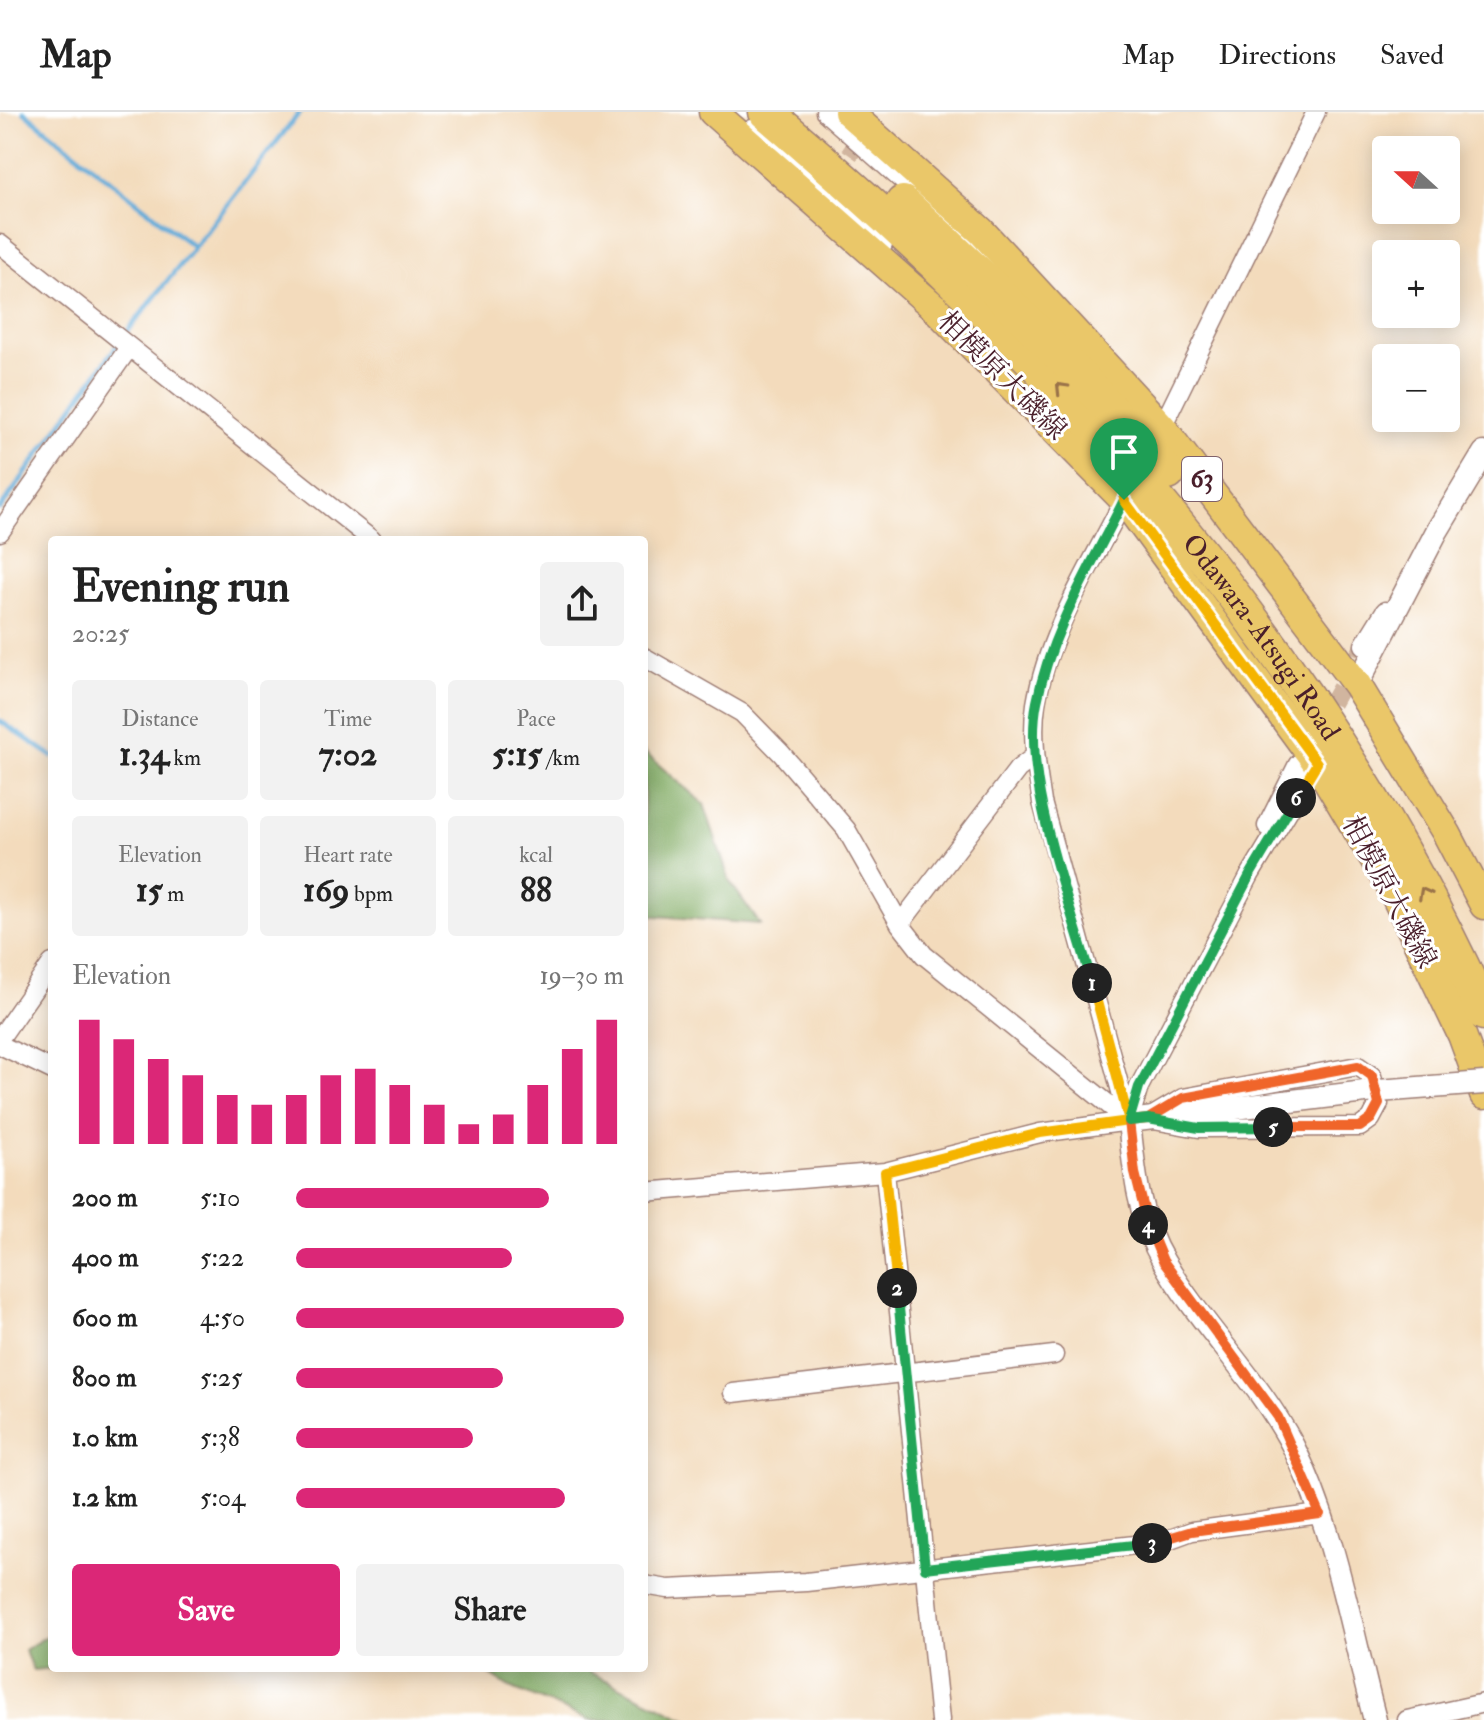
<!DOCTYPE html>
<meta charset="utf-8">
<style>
:root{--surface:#fff;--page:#f2f2f2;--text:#222;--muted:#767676;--line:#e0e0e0;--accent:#db2777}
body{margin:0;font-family:"IM FELL Double Pica","Noto Serif JP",serif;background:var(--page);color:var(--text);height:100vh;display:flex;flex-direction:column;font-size:30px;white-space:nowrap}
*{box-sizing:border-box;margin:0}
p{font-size:26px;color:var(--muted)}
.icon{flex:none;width:44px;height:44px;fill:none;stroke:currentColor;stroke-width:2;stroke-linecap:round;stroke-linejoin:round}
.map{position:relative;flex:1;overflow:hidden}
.drawer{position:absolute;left:48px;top:424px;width:600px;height:1136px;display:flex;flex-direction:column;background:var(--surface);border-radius:8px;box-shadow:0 4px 20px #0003}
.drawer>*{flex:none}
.needle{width:52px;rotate:291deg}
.controls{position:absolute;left:1372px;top:24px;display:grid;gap:16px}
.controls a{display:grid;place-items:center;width:88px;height:88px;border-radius:8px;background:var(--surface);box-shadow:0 4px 20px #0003;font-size:40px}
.pin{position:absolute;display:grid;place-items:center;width:68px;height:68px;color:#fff;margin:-82px -34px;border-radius:50% 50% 50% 0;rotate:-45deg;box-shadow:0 0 8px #0007}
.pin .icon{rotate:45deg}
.km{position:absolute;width:40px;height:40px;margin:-20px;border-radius:50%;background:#222;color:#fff;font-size:22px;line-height:40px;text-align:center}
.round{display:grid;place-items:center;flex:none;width:84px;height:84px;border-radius:8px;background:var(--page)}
.overview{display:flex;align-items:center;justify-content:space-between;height:136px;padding:0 24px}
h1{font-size:44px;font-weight:700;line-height:60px}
.figures{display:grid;grid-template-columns:repeat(3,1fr);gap:12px;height:136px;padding:8px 24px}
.figures div{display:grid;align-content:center;border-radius:8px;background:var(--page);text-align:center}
.figures b{font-size:34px;font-weight:700}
.figures small{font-size:22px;font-weight:400}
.figures p{font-size:22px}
.chart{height:224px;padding:16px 24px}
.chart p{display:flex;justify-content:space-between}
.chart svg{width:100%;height:144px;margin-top:8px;stroke:var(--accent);stroke-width:6}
.cta{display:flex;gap:16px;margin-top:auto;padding:16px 24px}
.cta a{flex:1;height:92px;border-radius:8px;background:var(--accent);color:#fff;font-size:32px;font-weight:700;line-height:92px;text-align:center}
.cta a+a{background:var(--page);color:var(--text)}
ul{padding:0 24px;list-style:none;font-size:26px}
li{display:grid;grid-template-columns:128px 96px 1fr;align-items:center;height:60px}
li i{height:20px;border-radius:10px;background:var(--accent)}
header{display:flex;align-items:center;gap:48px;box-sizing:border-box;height:112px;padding:0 40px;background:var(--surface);border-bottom:2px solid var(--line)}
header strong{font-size:38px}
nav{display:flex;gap:44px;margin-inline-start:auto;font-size:28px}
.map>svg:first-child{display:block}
</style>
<header>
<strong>Map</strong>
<nav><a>Map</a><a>Directions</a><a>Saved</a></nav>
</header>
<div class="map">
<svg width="1484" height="1608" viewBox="0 0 1484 1608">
<rect width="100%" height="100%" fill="#fff"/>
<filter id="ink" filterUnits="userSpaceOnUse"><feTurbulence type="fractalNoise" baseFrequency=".0125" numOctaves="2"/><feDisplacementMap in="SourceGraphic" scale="16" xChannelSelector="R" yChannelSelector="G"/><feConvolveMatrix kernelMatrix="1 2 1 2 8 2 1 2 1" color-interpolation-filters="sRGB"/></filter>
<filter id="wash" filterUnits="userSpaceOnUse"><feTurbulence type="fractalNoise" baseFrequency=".006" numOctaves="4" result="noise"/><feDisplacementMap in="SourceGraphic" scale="32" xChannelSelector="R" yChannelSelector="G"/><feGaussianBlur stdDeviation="1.8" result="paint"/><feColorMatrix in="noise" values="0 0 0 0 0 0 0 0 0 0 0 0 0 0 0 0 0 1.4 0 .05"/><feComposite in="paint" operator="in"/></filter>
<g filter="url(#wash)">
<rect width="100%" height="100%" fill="#f3dbbc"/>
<path fill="#80aa62" stroke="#656446" stroke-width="2" d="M644,640L704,692L730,770L760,812L644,803Z
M52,1521V1556H55L33,1558L24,1538Z
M480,1556H588L587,1559L689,1608H589L508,1574Z"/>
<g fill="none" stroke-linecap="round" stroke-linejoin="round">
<path stroke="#61aad8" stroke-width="5" d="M24,0L194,135
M124,224L300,0
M0,397L118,232
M0,609L52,644"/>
</g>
</g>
<g filter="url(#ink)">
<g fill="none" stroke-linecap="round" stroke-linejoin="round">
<path stroke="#d1b59f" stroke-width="18" stroke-dasharray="18 9" stroke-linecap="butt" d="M834,65L859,29
M1319,615L1364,533"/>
<g stroke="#9e7d74" stroke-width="21">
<path id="minor" d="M825,0L993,149
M752,17L826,78L883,133
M0,132L372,428
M1162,315L1316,0
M1124,388C1092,452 1048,520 1036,592C1031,624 1037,658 1042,690L1129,1009
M0,420L128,237
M1364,533L1385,499
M644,545L742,601L781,641L846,717L900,812L924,843L1129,1009
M1267,714L1298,652
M900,812L1018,657L1035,644
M0,926L52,851
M0,933L52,958
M1358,954L1372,964L1379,992L1371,1007L1360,1015L1199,1016L1148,1007L1183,986Z
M1129,1009L1139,975L1250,763L1317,651
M885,1060L940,1608
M644,1080L885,1060L1040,1021L1129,1009
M733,1281L1054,1243
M644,1473L668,1477L806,1470L1162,1430L1192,1419L1320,1402
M1407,1608L1484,1591"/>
</g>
<g stroke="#9e7d74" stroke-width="25">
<path id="tertiary" d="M1357,573L1437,419L1484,341
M1365,980L1129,1009C1134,1057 1138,1107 1164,1150C1202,1215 1258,1267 1293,1334C1335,1418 1351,1518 1375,1608"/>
</g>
<g stroke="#9e7d74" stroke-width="31">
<path id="primary" d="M713,0L935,196L1124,388L1317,651L1391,775L1462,923L1484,983
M848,0L981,119L1162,315L1357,573L1447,722L1484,793"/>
</g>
<g stroke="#9e7d74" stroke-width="37">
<g id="motorway">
<path id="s1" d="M766,0C1064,252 1322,542 1484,901"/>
<path d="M903,91C997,176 1084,265 1168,361"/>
</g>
</g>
<use href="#minor" stroke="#fff" stroke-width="18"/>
<use href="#tertiary" stroke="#fff" stroke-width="22"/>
<use href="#primary" stroke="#eac769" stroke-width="28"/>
<use href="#motorway" stroke="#eac769" stroke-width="34"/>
<g stroke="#9e7d74" stroke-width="25" stroke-linecap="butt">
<path id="tertiary-bridge" d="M1365,980L1484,971"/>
</g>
<use href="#tertiary-bridge" stroke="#fff" stroke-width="22"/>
</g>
<defs><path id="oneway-chevron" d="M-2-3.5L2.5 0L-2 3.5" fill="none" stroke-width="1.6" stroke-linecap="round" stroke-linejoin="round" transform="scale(2)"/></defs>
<g stroke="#9a734a">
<use href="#oneway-chevron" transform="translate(1061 276) rotate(-134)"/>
<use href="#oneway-chevron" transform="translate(1424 781) rotate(-118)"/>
</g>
</g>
<g fill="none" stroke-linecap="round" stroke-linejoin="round" filter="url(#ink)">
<g stroke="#fff" stroke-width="16">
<path id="split-1" d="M1092,871C1071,794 1021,667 1037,590C1051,518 1092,453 1124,388"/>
</g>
<g stroke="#fff" stroke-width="16">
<path id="split-2" d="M897,1176L885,1060L1040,1021L1129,1009L1092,871"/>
</g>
<g stroke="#fff" stroke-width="16">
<path id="split-3" d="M897,1176L925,1456L1152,1431"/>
</g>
<g stroke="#fff" stroke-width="16">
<path id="split-4" d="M1148,1113L1163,1149L1278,1305L1320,1402L1192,1419L1152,1431"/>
</g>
<g stroke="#fff" stroke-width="16">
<path id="split-5" d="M1148,1113L1135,1061L1129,1009L1148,1007L1183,986L1358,954L1372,964L1379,992L1371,1007L1360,1015H1273"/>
</g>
<g stroke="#fff" stroke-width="16">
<path id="split-6" d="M1273,1015L1199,1016L1148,1007L1129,1009L1139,975L1250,763L1296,686"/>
</g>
<g stroke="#fff" stroke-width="16">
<path id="split-7" d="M1124,388L1317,651L1296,686"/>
</g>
<use href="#split-1" stroke="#22a559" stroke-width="10"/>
<use href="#split-2" stroke="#f5b400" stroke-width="10"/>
<use href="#split-3" stroke="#22a559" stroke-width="10"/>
<use href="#split-4" stroke="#f0652b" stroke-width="10"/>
<use href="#split-5" stroke="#f0652b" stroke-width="10"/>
<use href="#split-6" stroke="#22a559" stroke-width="10"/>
<use href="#split-7" stroke="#f5b400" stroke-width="10"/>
</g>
<g text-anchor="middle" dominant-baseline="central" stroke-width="6" stroke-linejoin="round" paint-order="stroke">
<rect fill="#fff" stroke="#80626b" stroke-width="2" x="1182" y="345" width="40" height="44" rx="6"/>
<g font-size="26" font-weight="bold" fill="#4a1f2b">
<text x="1202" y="367">63</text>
</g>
<g font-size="28" fill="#4a1f2b" stroke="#fff">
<text transform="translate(1002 264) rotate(45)">相模原大磯線</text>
<text stroke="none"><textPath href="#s1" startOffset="724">Odawara-Atsugi Road</textPath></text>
<text transform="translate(1389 780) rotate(62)">相模原大磯線</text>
</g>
</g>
</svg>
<div class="controls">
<a><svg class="needle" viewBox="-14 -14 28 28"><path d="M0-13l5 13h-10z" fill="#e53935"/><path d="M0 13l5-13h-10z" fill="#767676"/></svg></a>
<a>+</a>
<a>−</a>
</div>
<div class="pin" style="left:1124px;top:388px;background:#1e9e55"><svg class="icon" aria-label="arrive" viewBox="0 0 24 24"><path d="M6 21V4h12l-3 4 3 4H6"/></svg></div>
<b class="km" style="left:1092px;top:871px">1</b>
<b class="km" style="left:897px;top:1176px">2</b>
<b class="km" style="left:1152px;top:1431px">3</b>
<b class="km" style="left:1148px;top:1113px">4</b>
<b class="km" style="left:1273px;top:1015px">5</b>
<b class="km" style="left:1296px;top:686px">6</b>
<section class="drawer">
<div class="overview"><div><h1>Evening run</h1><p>20:25</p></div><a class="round"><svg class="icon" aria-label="share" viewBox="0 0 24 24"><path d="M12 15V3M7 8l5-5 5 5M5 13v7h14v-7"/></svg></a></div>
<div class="figures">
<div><p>Distance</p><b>1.34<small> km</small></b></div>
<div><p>Time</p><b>7:02</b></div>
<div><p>Pace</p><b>5:15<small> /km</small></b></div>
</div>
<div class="figures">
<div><p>Elevation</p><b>15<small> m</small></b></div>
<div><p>Heart rate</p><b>169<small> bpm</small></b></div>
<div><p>kcal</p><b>88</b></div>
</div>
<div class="chart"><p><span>Elevation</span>19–30 m</p>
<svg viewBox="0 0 160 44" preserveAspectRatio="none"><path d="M5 44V6M15 44V12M25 44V18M35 44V23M45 44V29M55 44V32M65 44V29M75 44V23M85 44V21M95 44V26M105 44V32M115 44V38M125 44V35M135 44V26M145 44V15M155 44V6"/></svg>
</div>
<ul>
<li><b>200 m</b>5:10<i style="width:77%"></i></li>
<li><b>400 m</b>5:22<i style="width:66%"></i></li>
<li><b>600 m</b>4:50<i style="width:100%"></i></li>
<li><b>800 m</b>5:25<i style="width:63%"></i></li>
<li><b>1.0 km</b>5:38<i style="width:54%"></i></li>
<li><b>1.2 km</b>5:04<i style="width:82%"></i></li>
</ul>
<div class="cta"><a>Save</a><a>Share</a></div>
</section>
</div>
